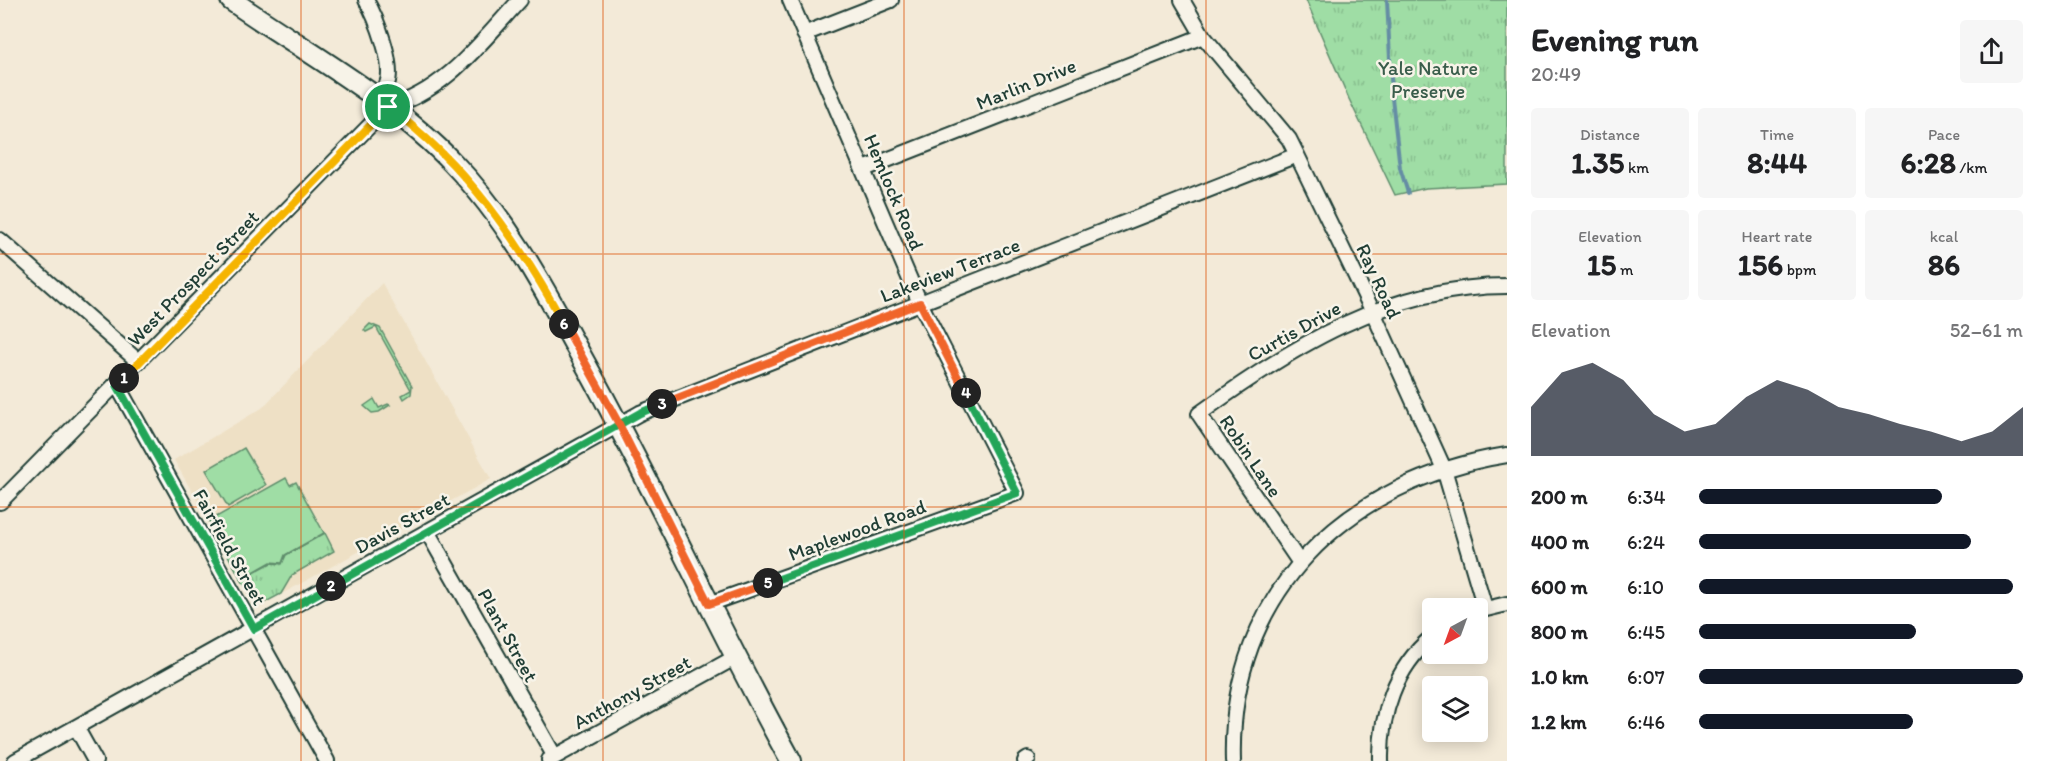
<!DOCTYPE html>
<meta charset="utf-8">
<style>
:root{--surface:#fff;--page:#f6f6f6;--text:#202124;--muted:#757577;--accent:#111827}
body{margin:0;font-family:Itim,sans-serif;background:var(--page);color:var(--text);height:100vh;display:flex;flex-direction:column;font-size:22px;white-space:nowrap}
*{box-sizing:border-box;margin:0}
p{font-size:20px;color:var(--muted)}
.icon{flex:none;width:33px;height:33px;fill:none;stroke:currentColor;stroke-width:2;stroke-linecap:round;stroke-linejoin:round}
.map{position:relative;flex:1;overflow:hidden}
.sheet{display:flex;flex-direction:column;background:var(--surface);width:540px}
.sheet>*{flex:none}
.needle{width:39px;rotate:221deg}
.fabs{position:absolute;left:1422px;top:598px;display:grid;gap:12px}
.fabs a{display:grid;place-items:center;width:66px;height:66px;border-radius:6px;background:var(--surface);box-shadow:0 3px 15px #0003;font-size:30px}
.pin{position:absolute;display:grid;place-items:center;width:51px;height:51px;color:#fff;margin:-26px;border:3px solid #fff;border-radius:50%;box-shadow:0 2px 6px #0007}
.km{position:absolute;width:30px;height:30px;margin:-15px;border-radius:50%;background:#222;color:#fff;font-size:16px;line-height:30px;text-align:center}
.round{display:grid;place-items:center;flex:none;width:63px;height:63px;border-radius:6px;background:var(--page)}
.overview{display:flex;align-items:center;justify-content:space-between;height:102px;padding:0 24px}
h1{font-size:33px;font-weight:700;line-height:45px}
.stats{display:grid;grid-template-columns:repeat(3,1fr);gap:9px;height:102px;padding:6px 24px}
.stats div{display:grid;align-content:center;border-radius:6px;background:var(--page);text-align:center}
.stats b{font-size:30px;font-weight:700}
.stats small{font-size:16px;font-weight:400}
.stats p{font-size:16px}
.chart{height:168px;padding:12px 24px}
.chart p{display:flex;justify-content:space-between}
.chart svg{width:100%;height:108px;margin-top:6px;fill:var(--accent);opacity:.7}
ul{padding:0 24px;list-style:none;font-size:20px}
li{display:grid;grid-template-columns:96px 72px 1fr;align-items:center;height:45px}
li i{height:15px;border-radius:8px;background:var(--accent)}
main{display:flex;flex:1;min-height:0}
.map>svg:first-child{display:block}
</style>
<main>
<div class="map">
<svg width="1507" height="761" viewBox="0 0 1507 761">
<defs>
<pattern id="park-tufts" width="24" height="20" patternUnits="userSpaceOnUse" patternTransform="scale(1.5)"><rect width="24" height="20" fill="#9fdda5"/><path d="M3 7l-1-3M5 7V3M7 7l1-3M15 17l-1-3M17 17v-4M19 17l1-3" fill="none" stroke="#88bf8f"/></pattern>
</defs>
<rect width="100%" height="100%" fill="#f3ead8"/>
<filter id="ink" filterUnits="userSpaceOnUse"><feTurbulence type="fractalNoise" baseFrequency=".0167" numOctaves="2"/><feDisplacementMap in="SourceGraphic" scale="12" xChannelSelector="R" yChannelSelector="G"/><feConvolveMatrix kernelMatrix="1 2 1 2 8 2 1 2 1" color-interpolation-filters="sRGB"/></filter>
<g filter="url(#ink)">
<path fill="#eee0c5" d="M382,283L491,479L258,607L174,460L262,408Z"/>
<path fill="#9fdda5" stroke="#5f8d6c" stroke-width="1.5" d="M370,324L380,328L412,386L411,394L404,399L402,395L411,390L376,327L366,332L364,330Z
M374,399L379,408L388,404L390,405L379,412L372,413L364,406Z
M244,448L266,485L228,507L206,470Z
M286,478L290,485L296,482L324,533L285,555L282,563L271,562L241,579L209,521Z"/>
<path fill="url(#park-tufts)" stroke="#5f8d6c" stroke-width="1.5" d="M1306,0H1507V184L1426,188L1395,195L1349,99Z
M325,533L334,551L292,575L281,594L264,603L251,596L241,579L271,563L282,564L286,555Z"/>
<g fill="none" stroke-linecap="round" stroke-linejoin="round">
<path stroke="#658da4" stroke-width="4" d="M1387,0L1392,98L1400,168L1408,193"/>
<g stroke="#1f3d34" stroke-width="18">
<path id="minor" d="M366,0C376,17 395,65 387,84C385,89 380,95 377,100
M1182,0L1203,36L1289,139L1297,155L1373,312L1444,469L1485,608
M804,34L891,0
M864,169L1203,36
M0,240L139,362
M117,385L327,761
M0,502L388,107C445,92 481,42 520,0
M427,531L555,757
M1300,563L1199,414C1291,347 1389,286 1507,286
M709,604L1017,493L920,303L790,0
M1478,611L1507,604
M76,727L95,761
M549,760L736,657
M15,761L640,413L1297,155
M1025,761L1028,759
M1233,761C1228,593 1347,480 1507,455
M1381,761C1380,714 1395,668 1432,637"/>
</g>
<g stroke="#1f3d34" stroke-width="24">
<path id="secondary" d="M231,0C304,51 391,98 453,163C510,222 547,294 586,365C658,495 719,631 791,761"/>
</g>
<use href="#minor" stroke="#f7f3e8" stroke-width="14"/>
<use href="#secondary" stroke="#f7f3e8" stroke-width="20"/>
</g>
</g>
<g fill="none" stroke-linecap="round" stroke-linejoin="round" filter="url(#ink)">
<g stroke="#fff" stroke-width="12">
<path id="split-1" d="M124,378L388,107"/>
</g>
<g stroke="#fff" stroke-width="12">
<path id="split-2" d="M124,378L117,385L254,629L331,586"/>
</g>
<g stroke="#fff" stroke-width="12">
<path id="split-3" d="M331,586L640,413L662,404"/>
</g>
<g stroke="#fff" stroke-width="12">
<path id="split-4" d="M662,404L920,303L966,393"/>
</g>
<g stroke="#fff" stroke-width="12">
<path id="split-5" d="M768,583L1017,493L966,393"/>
</g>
<g stroke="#fff" stroke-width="12">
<path id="split-6" d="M564,324L619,424L709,604L768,583"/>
</g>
<g stroke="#fff" stroke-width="12">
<path id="split-7" d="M388,107C466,164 518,240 564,324"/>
</g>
<use href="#split-1" stroke="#f5b400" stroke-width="8"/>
<use href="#split-2" stroke="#22a559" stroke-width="8"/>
<use href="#split-3" stroke="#22a559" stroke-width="8"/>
<use href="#split-4" stroke="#f0652b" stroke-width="8"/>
<use href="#split-5" stroke="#22a559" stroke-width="8"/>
<use href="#split-6" stroke="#f0652b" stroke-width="8"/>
<use href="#split-7" stroke="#f5b400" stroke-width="8"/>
</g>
<path fill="none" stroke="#de580e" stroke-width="1.5" stroke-opacity="0.55" d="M301,0V761M603,0V761M904,0V761M1206,0V761M0,254H1507M0,507H1507"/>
<g text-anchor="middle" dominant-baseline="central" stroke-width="5" stroke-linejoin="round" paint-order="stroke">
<g font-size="20" fill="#395d4b" stroke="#f7f3e8">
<text x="1428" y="68">Yale Nature<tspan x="1428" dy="23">Preserve</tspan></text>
</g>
<g font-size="20" fill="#1f3d34" stroke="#f7f3e8">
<text transform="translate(1026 84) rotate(-22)">Marlin Drive</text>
<text transform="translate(894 192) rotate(67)">Hemlock Road</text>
<text transform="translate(950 270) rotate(-21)">Lakeview Terrace</text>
<text transform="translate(193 278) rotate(-46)">West Prospect Street</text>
<text transform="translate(1379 281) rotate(65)">Ray Road</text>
<text transform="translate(1294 331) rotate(-29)">Curtis Drive</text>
<text transform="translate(1251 456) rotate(56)">Robin Lane</text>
<text transform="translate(402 523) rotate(-29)">Davis Street</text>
<text transform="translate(857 530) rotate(-20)">Maplewood Road</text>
<text transform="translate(230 547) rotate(61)">Fairfield Street</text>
<text transform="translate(508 635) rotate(61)">Plant Street</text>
<text transform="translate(632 692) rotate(-29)">Anthony Street</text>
</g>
</g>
</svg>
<div class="fabs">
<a><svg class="needle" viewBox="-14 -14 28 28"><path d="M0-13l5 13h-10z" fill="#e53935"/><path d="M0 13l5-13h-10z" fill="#757577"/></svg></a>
<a><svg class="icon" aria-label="layers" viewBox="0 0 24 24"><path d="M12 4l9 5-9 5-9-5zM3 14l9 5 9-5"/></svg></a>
</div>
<div class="pin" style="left:388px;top:107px;background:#1e9e55"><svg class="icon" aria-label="arrive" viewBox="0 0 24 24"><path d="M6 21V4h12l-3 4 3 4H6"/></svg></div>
<b class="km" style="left:124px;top:378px">1</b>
<b class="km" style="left:331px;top:586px">2</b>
<b class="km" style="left:662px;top:404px">3</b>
<b class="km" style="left:966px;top:393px">4</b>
<b class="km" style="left:768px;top:583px">5</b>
<b class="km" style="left:564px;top:324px">6</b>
</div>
<section class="sheet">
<div class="overview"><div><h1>Evening run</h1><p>20:49</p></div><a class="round"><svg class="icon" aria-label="share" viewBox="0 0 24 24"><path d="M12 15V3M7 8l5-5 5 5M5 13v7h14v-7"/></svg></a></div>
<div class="stats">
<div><p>Distance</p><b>1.35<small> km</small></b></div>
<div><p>Time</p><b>8:44</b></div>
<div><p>Pace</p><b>6:28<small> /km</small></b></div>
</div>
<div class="stats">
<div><p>Elevation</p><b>15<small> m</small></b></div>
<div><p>Heart rate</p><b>156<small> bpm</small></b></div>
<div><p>kcal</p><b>86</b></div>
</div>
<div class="chart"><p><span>Elevation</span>52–61 m</p>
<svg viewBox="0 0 160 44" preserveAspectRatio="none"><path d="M0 44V24L10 10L20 6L30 13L40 27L50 34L60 31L70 20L80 13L90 17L100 24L110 27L120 31L130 34L140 38L150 34L160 24V44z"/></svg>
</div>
<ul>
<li><b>200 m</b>6:34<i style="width:75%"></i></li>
<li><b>400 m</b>6:24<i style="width:84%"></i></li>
<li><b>600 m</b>6:10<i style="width:97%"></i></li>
<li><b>800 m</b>6:45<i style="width:67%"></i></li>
<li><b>1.0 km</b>6:07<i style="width:100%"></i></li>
<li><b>1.2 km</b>6:46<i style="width:66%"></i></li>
</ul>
</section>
</main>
